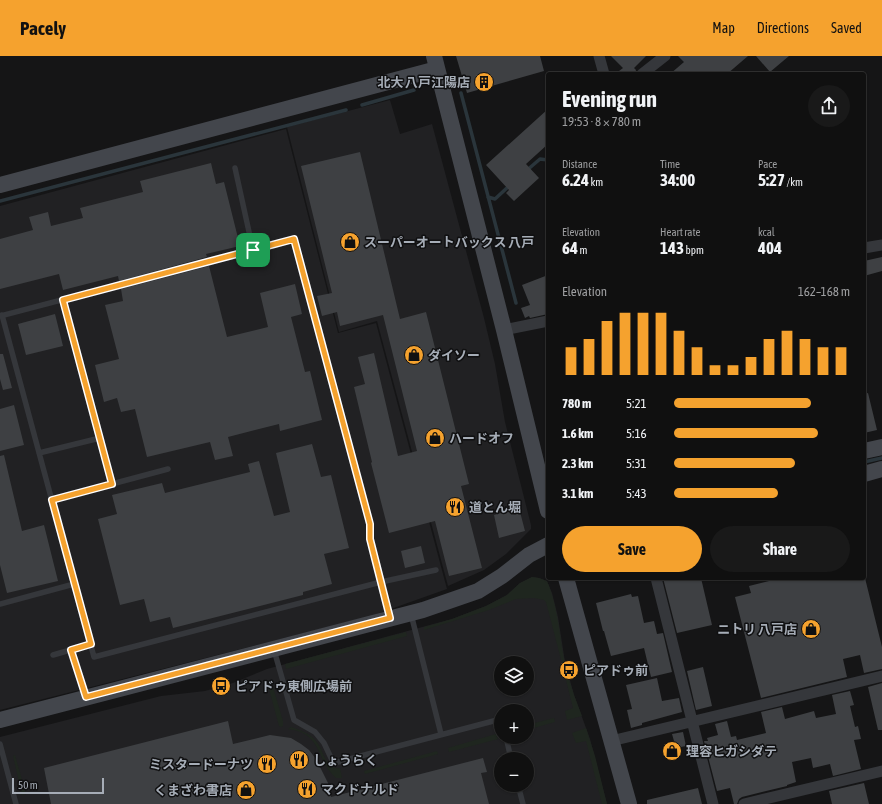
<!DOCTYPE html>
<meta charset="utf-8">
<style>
:root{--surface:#101010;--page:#191919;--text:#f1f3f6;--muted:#9c9d9f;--line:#303030;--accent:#f5a22e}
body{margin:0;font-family:"Asap Condensed","Noto Sans JP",sans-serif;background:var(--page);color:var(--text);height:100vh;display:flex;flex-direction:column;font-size:15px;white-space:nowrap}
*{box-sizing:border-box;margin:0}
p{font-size:13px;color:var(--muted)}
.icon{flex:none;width:22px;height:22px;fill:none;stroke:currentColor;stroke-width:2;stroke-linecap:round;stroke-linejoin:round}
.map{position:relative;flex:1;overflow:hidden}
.side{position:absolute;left:546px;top:16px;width:320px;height:508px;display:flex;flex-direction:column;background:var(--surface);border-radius:4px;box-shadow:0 1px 3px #0004,0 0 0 1px var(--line)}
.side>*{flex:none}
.controls{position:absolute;left:494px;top:600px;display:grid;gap:8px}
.controls a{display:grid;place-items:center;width:40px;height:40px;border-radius:50%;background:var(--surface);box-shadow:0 1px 3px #0004,0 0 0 1px var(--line);font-size:20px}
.scale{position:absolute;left:12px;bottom:10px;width:92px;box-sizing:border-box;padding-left:4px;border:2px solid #a6adb7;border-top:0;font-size:11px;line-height:14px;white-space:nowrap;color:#a6adb7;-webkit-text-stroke:3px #101011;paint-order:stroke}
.pin{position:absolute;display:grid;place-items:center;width:34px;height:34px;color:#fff;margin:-17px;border-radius:8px;box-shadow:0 2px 6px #0006}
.round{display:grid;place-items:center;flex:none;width:42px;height:42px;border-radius:21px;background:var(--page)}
.headline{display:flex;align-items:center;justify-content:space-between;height:68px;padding:0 16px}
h1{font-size:22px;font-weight:700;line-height:30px}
.metrics{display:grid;grid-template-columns:repeat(3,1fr);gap:6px;height:68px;padding:4px 16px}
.metrics div{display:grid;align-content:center}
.metrics b{font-size:17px;font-weight:700}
.metrics small{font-size:11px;font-weight:400}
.metrics p{font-size:11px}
.chart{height:112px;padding:8px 16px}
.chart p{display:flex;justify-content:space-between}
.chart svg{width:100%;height:72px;margin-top:4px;stroke:var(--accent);stroke-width:6}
.action{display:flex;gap:8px;margin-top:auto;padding:8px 16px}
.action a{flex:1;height:46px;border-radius:24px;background:var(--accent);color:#111;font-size:16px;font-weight:700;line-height:46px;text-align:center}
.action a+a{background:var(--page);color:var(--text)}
ul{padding:0 16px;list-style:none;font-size:13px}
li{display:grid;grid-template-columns:64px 48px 1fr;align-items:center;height:30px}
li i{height:10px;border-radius:5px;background:var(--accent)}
header{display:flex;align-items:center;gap:24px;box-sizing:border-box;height:56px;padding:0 20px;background:var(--accent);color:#111}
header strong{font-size:19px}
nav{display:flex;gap:22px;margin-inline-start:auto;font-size:14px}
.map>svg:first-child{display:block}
</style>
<header>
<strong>Pacely</strong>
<nav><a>Map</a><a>Directions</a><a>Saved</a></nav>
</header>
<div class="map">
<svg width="882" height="748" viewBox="0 0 882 748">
<rect width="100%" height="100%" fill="#151516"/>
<path fill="#212123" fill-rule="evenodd" d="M390,44L400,78L432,68L484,262L495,308L505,366L531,469V473L506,498L484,514L448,530L377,265L339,276L287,71Z
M286,73L338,277L376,267L447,533L371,560L0,654V150Z
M532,521L539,522L547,525L552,537L558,561L565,606L574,639L590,683L607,748H0V681L161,640L205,635L233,627L267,613L452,563L486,550L507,539L520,527ZM501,607H527V633H501ZM501,655H527V681H501ZM501,703H527V729H501Z"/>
<path fill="#1f261f" d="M532,521L539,522L547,525C560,556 559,584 567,615H564L546,546L544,544L534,542L516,543L489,554L424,574V571L452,563L486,550L507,539L520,527Z
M406,576L407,580L286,613L285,608Z
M565,620H568L574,639L582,660L567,664L565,655L573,652Z
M273,631L283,665V670L281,671L279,670L269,633Z
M554,662L555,666L527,674V669Z
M291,671C300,674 309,677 316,685C324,694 325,714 340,712L342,722H336C316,705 323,677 288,673Z
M586,672L595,700L607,748H602L586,685L576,687L572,677Z
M496,678L498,683L449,696L448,692Z
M437,695L438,698L365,718L364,715Z
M15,699L26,738L22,739L13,700Z"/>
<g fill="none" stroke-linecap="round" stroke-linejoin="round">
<path stroke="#2a353b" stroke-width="3.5" d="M461,37L516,247
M362,49L414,34
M526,115L540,103L548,104
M488,141L495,143L509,130
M0,145L346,54
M864,406L882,402"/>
</g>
<path fill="#3e4043" d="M456,0H540L544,15L467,37Z
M611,0H646L634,12L636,14L635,18H615L623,12Z
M678,0H748L727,18H670L684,6Z
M756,0H789L770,16Z
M548,53V88L526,108L539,122L514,145L506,137L509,134L486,109Z
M360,96L400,263L426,256L469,428L461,430L482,512L449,520L435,465L389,477L371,407L372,406L354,331L365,328L358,301L374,297L398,400L417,395L383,259L340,270L337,256L322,260L317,240L332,237L301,110Z
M211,107L216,128L224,126L240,190L206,198L207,201L119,225L118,220L63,234L59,218L0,233V183L33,174L29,161L48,156L51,170L83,162L80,152L143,136L140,125Z
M882,201V215L864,220V205Z
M209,210L227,281L268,271L260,237L295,228L302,258L291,261L305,316L310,315L322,364L280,375L279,368L228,381L233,400L215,404L210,386L147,401L135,353L121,356L117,342L104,346L95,309L119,303L105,249L123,245L121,233Z
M548,219V258L530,262L529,260L525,262L521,252L530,249L522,229Z
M55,258L63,290L26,299L18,268Z
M0,298H3L12,332L3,334L0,323Z
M868,337L877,374L864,377V338Z
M14,349L24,389L0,395V353Z
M312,388L321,421L331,419L349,492L324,498L332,528L303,536V539L173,572L170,561L150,566L144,543L120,549L98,463L117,458L112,439L162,427L165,437L250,416L248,408L259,405L274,460L290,456L276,397Z
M4,399L22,475L44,469L58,525L7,537L0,509V400Z
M519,452L525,475L499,482L494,459Z
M421,490L425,507L405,512L401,495Z
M663,522H701L712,569L677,577Z
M781,522H865L882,591V613L864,617L860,599L843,603L847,621L761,642L735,541L751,537L749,530Z
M631,538L632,541L638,540L644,567L654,565L657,578L663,577L672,616L651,621L644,592L611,600L604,575H603L596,547Z
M703,611L712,650L696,654L687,615Z
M657,622L662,645L679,642L682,656L642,667V669L631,672L627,654L632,653L626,629Z
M882,627V674H878L868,631Z
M850,635L854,649L850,650L855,671L858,670L861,683L854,684L861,713L833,720L830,708L813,712L811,702L792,706L796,726L787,729V730L742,741L739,743L737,748H734L730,732L717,735L704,685H708L707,682L718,679L715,668L727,665L731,681L736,680L737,684L766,677L761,656L782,651L785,663L814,655L816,662L836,658L832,639Z
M228,665L233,688L270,679L291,682L301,688L309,694L316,703L328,727L331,741L483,702L487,716L481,717L489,748H51L44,712Z
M683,676L686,690L676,692L672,678Z
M864,727L869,748H832L829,735Z
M698,732L702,748H647V744Z"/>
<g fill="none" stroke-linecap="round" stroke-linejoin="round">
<path stroke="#35373b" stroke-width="5.5" d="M235,112L253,194
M63,244L112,428
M2,259L94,601L381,526L436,514
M0,260L294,183L370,468V483L390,560
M39,397L100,382
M52,444L168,413
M0,548L74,528
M411,558L441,678
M71,594L85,641
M274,594L294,664L315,676L324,687L332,704L338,706L501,663
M53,599L91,588
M506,681L511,703
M0,688L16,748
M518,729L523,748"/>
<path stroke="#35373b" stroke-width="11" d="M599,0L604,18
M642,18L665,0
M864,192L882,189
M504,274L548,265
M656,522L713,748
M611,685L882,620
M744,748L882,715"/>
<path stroke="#43464c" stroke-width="16" d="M434,0L504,274L548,455
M0,129L437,13
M864,395L882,391
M864,418L882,413
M566,522L629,748
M0,664L423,554L478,535L502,520L529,499L548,489"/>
</g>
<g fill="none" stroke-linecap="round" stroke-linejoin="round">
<g stroke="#fff" stroke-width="8">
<path id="route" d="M294,183L370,468V483L390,562L86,641L71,594L91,588L52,444L112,428L63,244Z"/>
</g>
<use href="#route" stroke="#f5a22e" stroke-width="5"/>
</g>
<defs>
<g id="building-disc" transform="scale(1)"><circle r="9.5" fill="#f5a22e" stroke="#101011"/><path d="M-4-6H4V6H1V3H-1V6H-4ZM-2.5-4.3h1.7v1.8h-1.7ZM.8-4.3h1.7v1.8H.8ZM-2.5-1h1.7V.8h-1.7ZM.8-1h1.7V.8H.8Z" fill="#111"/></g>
<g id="shop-disc" transform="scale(1)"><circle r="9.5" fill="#f5a22e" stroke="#101011"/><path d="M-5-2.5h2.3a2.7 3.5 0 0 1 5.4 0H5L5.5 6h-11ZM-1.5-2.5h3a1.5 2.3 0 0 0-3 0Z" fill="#111"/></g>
<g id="restaurant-disc" transform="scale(1)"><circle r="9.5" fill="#f5a22e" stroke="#101011"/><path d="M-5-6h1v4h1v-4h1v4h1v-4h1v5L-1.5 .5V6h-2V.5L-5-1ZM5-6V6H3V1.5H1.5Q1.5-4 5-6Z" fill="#111"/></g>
<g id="bus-disc" transform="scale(1)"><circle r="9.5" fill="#f5a22e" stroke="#101011"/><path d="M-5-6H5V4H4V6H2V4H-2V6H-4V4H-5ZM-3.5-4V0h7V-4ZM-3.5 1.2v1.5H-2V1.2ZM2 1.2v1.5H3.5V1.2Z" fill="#111"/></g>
</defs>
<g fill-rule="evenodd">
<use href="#building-disc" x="484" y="26"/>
<use href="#shop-disc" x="350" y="186"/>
<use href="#shop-disc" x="414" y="299"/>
<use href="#shop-disc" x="435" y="382"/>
<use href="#restaurant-disc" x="455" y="451"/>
<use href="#shop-disc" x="811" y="573"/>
<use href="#bus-disc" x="569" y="614"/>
<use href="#bus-disc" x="221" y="630"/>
<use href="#shop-disc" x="672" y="695"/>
<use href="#restaurant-disc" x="299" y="704"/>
<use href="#restaurant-disc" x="267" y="708"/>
<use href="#restaurant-disc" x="307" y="733"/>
<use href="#shop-disc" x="246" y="734"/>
</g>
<g text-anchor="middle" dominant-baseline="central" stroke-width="3" stroke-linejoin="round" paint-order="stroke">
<g font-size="13" font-weight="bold" fill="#a6adb7" stroke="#101011" text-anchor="start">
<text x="470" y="26" text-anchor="end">北大 八戸江陽店</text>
<text x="364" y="186">スーパーオートバックス 八戸</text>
<text x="428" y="299">ダイソー</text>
<text x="449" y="382">ハードオフ</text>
<text x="469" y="451">道とん堀</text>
<text x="797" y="573" text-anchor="end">ニトリ 八戸店</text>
<text x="583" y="614">ピアドゥ前</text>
<text x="235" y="630">ピアドゥ東側広場前</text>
<text x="686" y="695">理容ヒガシダテ</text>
<text x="313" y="704">しょうらく</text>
<text x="253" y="708" text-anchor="end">ミスタードーナツ</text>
<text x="321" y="733">マクドナルド</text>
<text x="232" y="734" text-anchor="end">くまざわ書店</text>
</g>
</g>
</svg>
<div class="controls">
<a><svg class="icon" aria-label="layers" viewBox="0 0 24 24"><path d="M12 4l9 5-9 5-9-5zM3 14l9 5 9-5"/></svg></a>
<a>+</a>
<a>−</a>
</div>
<div class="scale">50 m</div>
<div class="pin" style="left:253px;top:194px;background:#1e9e55"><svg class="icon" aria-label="arrive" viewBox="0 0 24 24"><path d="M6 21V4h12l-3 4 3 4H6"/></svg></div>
<section class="side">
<div class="headline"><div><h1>Evening run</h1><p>19:53 · 8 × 780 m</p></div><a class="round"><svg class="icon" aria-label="share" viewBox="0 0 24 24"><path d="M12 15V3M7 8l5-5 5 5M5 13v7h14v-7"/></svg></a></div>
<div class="metrics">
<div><p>Distance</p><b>6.24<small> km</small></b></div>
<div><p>Time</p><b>34:00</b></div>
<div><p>Pace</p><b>5:27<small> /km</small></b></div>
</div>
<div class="metrics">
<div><p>Elevation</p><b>64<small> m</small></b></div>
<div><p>Heart rate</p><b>143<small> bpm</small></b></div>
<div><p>kcal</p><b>404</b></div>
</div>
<div class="chart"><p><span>Elevation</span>162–168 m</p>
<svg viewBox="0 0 160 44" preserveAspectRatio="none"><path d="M5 44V27M15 44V22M25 44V11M35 44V6M45 44V6M55 44V6M65 44V17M75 44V27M85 44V38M95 44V38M105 44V33M115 44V22M125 44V17M135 44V22M145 44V27M155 44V27"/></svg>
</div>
<ul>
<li><b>780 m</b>5:21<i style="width:78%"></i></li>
<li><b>1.6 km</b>5:16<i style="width:82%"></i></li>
<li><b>2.3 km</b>5:31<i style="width:69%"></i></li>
<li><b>3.1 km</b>5:43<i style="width:59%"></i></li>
</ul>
<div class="action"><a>Save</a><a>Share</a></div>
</section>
</div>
